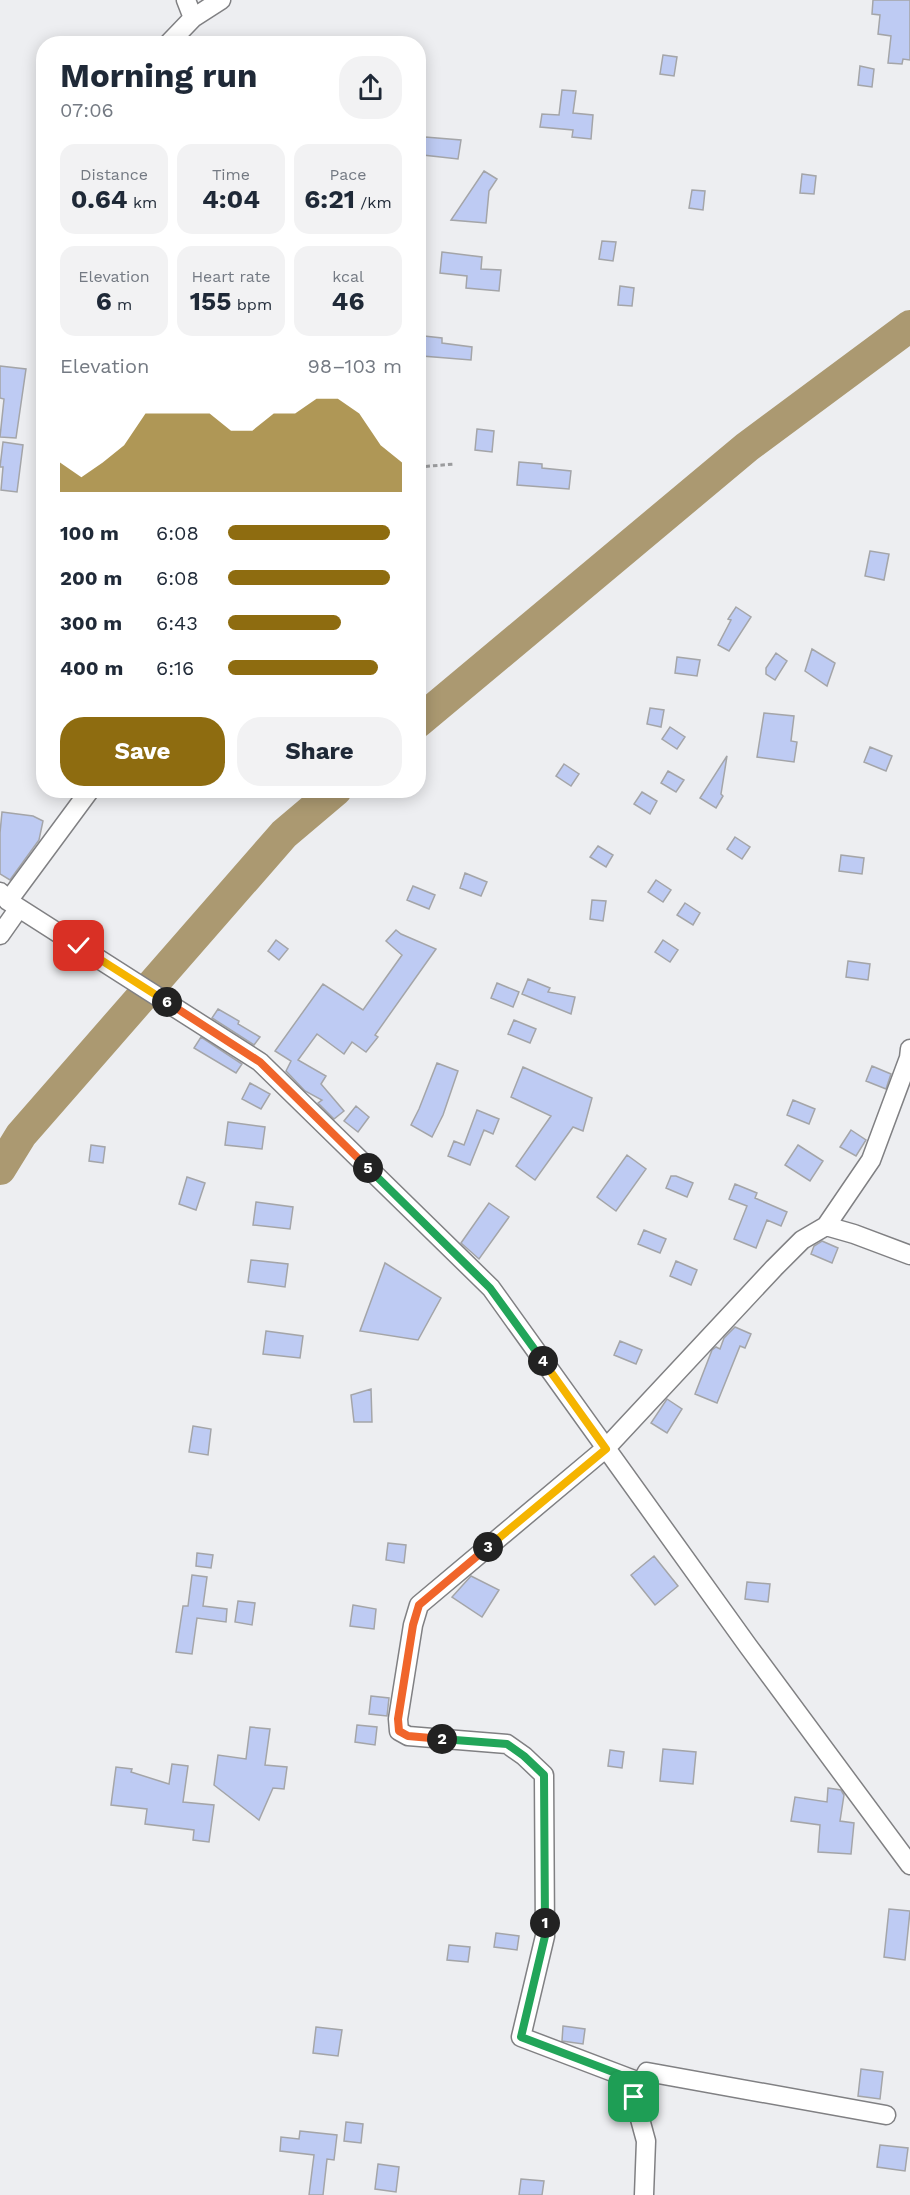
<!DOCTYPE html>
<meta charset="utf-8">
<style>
:root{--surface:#fff;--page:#f2f2f3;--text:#1f2937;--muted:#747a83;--accent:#8e6c10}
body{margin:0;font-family:"Work Sans",sans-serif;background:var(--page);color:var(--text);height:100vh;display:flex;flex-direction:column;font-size:22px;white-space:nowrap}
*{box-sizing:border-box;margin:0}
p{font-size:20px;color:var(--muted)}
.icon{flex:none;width:33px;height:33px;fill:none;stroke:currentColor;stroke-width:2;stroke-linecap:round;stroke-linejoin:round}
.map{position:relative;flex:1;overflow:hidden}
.panel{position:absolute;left:36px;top:36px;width:390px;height:762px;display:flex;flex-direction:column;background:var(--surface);border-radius:24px;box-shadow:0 3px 15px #0003}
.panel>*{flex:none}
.pin{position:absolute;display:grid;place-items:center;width:51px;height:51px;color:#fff;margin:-26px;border-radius:12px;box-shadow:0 3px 9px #0006}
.km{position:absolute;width:30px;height:30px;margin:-15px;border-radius:50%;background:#222;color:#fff;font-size:16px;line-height:30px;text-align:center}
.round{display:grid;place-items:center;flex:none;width:63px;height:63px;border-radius:24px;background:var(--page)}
.overview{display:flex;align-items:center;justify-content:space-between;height:102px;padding:0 24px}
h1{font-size:33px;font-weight:700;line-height:45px}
.figures{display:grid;grid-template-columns:repeat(3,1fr);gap:9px;height:102px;padding:6px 24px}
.figures div{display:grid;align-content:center;border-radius:15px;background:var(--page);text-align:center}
.figures b{font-size:26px;font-weight:700}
.figures small{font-size:16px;font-weight:400}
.figures p{font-size:16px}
.chart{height:168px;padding:12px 24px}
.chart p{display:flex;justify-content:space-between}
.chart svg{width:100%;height:108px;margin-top:6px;fill:var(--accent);opacity:.7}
.cta{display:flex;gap:12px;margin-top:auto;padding:12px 24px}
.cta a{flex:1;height:69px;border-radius:24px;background:var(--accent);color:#fff;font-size:24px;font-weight:700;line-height:69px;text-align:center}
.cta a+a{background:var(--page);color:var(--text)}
ul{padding:0 24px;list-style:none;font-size:20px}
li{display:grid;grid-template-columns:96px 72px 1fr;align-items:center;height:45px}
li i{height:15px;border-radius:8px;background:var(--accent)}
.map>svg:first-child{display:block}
</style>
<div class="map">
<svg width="910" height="2195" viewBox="0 0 910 2195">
<rect width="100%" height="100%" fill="#edeef1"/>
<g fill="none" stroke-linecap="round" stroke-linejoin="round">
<path stroke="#ab9971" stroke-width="32" d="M418,722L747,447L910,326
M0,1169L21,1135L284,834L336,790"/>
</g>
<path fill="#becbf3" stroke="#a4a5a8" stroke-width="1.5" d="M873,0H910V60L903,59L902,64L888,63L891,36L878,34L880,15L872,14Z
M663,55L677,57L674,76L660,74Z
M860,66L874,69L872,87L858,85Z
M562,90L576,91L573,113L593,115L591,139L572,137L573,130L540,127L542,114L559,115Z
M425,137L461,140L458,159L423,155Z
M484,171L497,179L489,191L486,223L451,220Z
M802,174L816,176L814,194L800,193Z
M692,190L705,191L703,210L689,208Z
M602,241L616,242L613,261L599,259Z
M442,252L482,257L481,269L501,270L499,291L466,288L467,276L440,273Z
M620,286L634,288L632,306L618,305Z
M424,336L442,338V343L472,347L471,360L422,356Z
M0,366L26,369L16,438L0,437L4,399L0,398Z
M477,429L494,431L492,452L475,450Z
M3,442L23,445L17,492L1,490L3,467H0Z
M519,462L542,464V468L571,471L569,489L517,485Z
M870,551L889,554L884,580L865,576Z
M736,607L751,617L729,651L718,645L731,620L728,619Z
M812,649L835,663L827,686L805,671Z
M776,653L787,661L775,680L766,674V668Z
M677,657L700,660L697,676L675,673Z
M650,708L664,710L661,727L647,724Z
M764,713L794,716L791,741L797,742L794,762L757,757Z
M670,727L685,737L677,749L662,739Z
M870,747L892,756L886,771L864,762Z
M727,756L721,794L723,796L716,808L700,798Z
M564,764L579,774L571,786L556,776Z
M668,771L684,780L676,792L661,783Z
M642,792L657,801L650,814L634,804Z
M2,812L33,816L43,821L39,840L10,880L0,874V833Z
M735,837L750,847L742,859L727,849Z
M598,846L613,855L606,867L590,857Z
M841,855L864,858L862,874L839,871Z
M465,873L487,882L481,896L460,888Z
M656,880L671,890L663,902L648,892Z
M413,886L435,895L429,909L407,900Z
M592,900L606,901L603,921L590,919Z
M685,903L700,913L693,925L677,915Z
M396,930L401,934L436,949L375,1035L378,1037L366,1052L352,1042L344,1054L317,1034L298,1060L326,1076L321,1084L344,1111L334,1119L318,1103L322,1100L305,1091L286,1071L291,1061L275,1051L323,984L363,1010L402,955L386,941Z
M276,940L288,949L279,960L268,951Z
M663,940L678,950L670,962L655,952Z
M848,961L870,964L868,980L846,977Z
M528,979L550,988L548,992L575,997L571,1014L522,994Z
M497,983L519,992L513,1007L491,998Z
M218,1009L239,1021L238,1024L260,1037L254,1045L212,1018Z
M514,1020L536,1029L530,1043L508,1034Z
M201,1037L242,1064L236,1073L194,1048Z
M437,1063L458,1071L443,1115L432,1137L411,1125L419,1109Z
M872,1066L891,1074L886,1089L866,1081Z
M523,1067L592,1098L583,1131L573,1127L535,1180L516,1166L551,1116L511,1097Z
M250,1083L270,1094L261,1109L242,1099Z
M793,1100L815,1109L809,1124L787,1115Z
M356,1106L369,1117L358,1132L344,1121Z
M477,1110L499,1119L493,1134L484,1130L470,1165L448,1156L454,1141L464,1145Z
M228,1122L265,1127L262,1149L225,1145Z
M851,1130L866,1140L856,1156L840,1147Z
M91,1145L105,1147L103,1163L89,1161Z
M798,1145L823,1161L810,1181L785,1165Z
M627,1155L646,1169L616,1211L597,1197Z
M671,1176H676L693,1183L687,1197L666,1188Z
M187,1177L205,1183L196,1210L179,1204Z
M735,1184L757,1193L755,1198L787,1212L781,1226L767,1220L756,1248L734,1239L747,1206L729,1199Z
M256,1202L293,1207L290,1229L253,1225Z
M489,1203L509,1217L479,1259L461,1243Z
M644,1230L666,1239L660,1253L638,1244Z
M822,1241L838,1248L832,1263L811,1254L814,1246Z
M251,1260L288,1264L285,1287L248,1282Z
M676,1261L697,1270L691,1285L670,1276Z
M385,1263L441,1298L418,1340L360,1331Z
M735,1327L751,1334L745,1348L740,1346L717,1403L695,1394L712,1350L716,1347L720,1349L724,1338Z
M266,1331L303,1336L300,1358L263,1354Z
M620,1341L642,1350L636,1364L614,1355Z
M371,1389L372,1422H354L351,1395Z
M667,1399L682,1409L667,1433L651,1423Z
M193,1426L211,1429L208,1455L189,1452Z
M388,1543L406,1545L404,1563L386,1560Z
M197,1553L213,1555L211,1568L196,1566Z
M654,1556L678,1586L655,1605L631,1575Z
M192,1575L207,1577L203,1606L227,1609L226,1622L197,1618L192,1654L176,1652L183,1606H188Z
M471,1576L499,1590L482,1617L452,1597Z
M747,1582L770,1584L768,1602L745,1599Z
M238,1601L255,1603L252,1625L235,1622Z
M353,1605L376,1609L374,1629L350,1626Z
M371,1696L389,1698L387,1716L369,1714Z
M357,1725L377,1727L375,1745L355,1742Z
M250,1727L270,1729L265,1765L287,1767L284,1789L273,1788L259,1820L214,1785L218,1755L246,1759Z
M663,1749L696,1752L693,1784L660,1781Z
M610,1750L624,1752L622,1768L608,1766Z
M172,1764L188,1766L183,1802L214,1805L209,1842L193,1840L194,1830L145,1824L147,1809L111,1805L116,1767L132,1769L131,1772L169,1784Z
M828,1788L841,1790L844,1795L840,1821L854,1823L851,1854L818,1852L820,1825L791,1821L795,1797L827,1802Z
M889,1909L910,1911L905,1960L884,1957Z
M496,1933L519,1936L517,1950L494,1947Z
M449,1945L470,1947L468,1962L447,1960Z
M563,2026L585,2029L583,2044L562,2041Z
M316,2027L342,2030L338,2056L313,2053Z
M861,2069L883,2072L880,2099L858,2096Z
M346,2122L363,2124L361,2143L344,2141Z
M300,2131L337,2135L334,2160L327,2159L323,2195H309L314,2155L280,2151L281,2137L299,2139Z
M880,2145L908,2148L905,2171L877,2167Z
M378,2164L399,2167L396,2192L375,2189Z
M521,2179L544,2181L542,2195H519Z"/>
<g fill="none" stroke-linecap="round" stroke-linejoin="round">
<g stroke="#808083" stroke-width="21">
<path id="minor" d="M186,0L193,18
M168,44L193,18L221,0
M0,892L8,901L260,1062L491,1288L748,1646L910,1865
M8,901L90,790
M0,935L19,908
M826,1226L871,1160L909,1058L910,1049
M642,2083L521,2037L545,1936L544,1775L524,1756L507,1744L408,1736L399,1731L398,1719L413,1625L419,1605L606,1448L774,1268L802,1240L826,1226L854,1234L910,1255
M644,2195L646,2141L634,2097L647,2072L886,2115"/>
</g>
<path stroke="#9b9c9e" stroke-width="3" stroke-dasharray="4.5 3" stroke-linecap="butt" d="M418,467L455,464"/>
<use href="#minor" stroke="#fff" stroke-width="18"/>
</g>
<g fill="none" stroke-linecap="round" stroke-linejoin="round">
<g stroke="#fff" stroke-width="12">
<path id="split-1" d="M545,1923V1936L521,2037L642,2083L634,2097"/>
</g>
<g stroke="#fff" stroke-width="12">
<path id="split-2" d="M442,1739L507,1744L524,1756L544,1775L545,1923"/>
</g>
<g stroke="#fff" stroke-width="12">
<path id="split-3" d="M442,1739L408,1736L399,1731L398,1719L413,1625L419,1605L488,1547"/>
</g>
<g stroke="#fff" stroke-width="12">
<path id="split-4" d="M488,1547L606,1449L543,1361"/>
</g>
<g stroke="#fff" stroke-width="12">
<path id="split-5" d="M368,1168L490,1288L543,1361"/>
</g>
<g stroke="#fff" stroke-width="12">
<path id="split-6" d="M167,1002L260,1062L368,1168"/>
</g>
<g stroke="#fff" stroke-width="12">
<path id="split-7" d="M79,946L167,1002"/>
</g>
<use href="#split-1" stroke="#22a559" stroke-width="8"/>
<use href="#split-2" stroke="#22a559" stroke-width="8"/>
<use href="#split-3" stroke="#f0652b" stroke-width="8"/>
<use href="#split-4" stroke="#f5b400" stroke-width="8"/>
<use href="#split-5" stroke="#22a559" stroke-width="8"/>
<use href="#split-6" stroke="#f0652b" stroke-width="8"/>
<use href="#split-7" stroke="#f5b400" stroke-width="8"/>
</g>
</svg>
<div class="pin" style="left:634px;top:2097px;background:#1e9e55"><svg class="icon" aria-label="arrive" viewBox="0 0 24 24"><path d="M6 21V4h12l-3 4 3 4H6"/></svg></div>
<div class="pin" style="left:79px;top:946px;background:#d93025"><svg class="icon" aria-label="check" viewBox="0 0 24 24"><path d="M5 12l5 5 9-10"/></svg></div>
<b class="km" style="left:545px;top:1923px">1</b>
<b class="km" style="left:442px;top:1739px">2</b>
<b class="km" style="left:488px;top:1547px">3</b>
<b class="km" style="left:543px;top:1361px">4</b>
<b class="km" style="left:368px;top:1168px">5</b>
<b class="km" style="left:167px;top:1002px">6</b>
<section class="panel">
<div class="overview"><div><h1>Morning run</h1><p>07:06</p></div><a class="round"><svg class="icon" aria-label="share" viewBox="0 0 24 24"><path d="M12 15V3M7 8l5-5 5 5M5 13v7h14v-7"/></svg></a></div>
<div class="figures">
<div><p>Distance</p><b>0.64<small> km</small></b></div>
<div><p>Time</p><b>4:04</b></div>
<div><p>Pace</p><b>6:21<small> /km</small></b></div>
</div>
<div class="figures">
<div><p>Elevation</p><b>6<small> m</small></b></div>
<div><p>Heart rate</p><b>155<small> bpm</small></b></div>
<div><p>kcal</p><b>46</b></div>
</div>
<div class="chart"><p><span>Elevation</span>98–103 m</p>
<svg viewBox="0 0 160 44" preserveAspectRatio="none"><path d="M0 44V32L10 38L20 32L30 25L40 12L50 12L60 12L70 12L80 19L90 19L100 12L110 12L120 6L130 6L140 12L150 25L160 32V44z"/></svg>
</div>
<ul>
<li><b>100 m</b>6:08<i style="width:93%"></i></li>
<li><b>200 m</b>6:08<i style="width:93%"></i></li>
<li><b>300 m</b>6:43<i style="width:65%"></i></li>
<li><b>400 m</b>6:16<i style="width:86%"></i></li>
</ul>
<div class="cta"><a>Save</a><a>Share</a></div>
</section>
</div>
